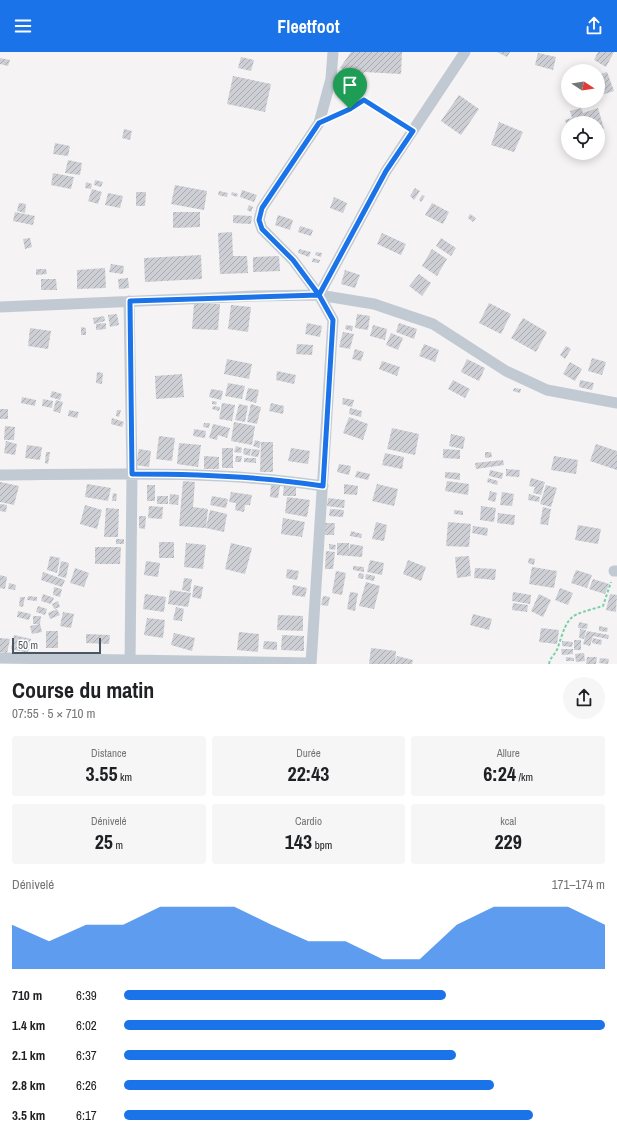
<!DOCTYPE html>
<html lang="fr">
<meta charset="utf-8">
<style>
:root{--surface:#fff;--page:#f6f6f6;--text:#202124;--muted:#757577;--accent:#1a73e8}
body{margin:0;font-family:"Archivo Narrow",sans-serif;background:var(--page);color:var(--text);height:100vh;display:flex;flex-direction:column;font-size:15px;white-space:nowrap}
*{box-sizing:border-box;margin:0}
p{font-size:13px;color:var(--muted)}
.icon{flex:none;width:22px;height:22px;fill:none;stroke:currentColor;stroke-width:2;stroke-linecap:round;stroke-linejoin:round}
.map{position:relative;height:612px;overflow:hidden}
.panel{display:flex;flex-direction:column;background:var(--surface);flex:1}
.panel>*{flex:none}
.needle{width:26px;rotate:102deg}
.tools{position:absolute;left:561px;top:12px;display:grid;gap:8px}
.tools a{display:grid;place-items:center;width:44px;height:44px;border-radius:50%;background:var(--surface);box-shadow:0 2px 10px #0003;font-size:20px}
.scale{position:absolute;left:12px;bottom:10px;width:89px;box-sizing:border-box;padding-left:4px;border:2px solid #4a5661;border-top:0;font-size:11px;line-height:14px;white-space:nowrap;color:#4a5661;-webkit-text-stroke:3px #fff;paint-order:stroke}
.pin{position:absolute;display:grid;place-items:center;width:34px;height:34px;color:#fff;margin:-41px -17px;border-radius:50% 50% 50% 0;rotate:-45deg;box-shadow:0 0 4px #0007}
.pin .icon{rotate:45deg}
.round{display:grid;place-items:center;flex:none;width:42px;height:42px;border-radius:21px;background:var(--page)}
.summary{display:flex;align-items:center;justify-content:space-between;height:68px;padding:0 12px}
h1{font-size:22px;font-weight:800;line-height:30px}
.figures{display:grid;grid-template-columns:repeat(3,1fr);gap:6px;height:68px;padding:4px 12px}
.figures div{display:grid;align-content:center;border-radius:4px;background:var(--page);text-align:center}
.figures b{font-size:20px;font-weight:800}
.figures small{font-size:11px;font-weight:400}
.figures p{font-size:11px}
.chart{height:112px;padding:8px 12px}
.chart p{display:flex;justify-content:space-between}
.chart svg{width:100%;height:72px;margin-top:4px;fill:var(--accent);opacity:.7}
ul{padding:0 12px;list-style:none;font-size:13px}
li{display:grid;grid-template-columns:64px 48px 1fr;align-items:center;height:30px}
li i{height:10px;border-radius:5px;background:var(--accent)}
header{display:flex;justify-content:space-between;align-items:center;height:52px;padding:0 12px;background:var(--accent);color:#fff;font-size:18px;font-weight:800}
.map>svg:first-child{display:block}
</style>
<header><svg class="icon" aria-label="menu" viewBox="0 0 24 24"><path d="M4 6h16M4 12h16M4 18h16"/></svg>Fleetfoot<svg class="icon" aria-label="share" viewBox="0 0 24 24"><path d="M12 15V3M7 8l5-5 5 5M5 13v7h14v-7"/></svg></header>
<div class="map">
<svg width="617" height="612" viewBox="0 0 617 612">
<defs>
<pattern id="building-hatch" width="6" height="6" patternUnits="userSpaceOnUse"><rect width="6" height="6" fill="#cdcfd5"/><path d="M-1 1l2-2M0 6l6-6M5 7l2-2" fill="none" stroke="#a8abb0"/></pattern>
</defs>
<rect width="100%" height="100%" fill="#f5f3f3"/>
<path fill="url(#building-hatch)" d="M351,0H402L401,22L364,20L359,28L340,16Z
M497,0H510L507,5Z
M598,0H614L606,15L594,8Z
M538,1L556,5L553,18L535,13Z
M241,5L254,8L251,19L238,16Z
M0,6L10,8L8,14L0,12Z
M607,20L614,39L598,44V23Z
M233,24L271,32L265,60L227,52Z
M459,43L479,57L461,83L441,69Z
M581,56L583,61L598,56L604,77L598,79V71H568V76L565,68L572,66L570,59Z
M499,70L523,80L514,100L491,93Z
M124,77L132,79L130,88L122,86Z
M55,91L70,94L68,104L53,102Z
M68,108L82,111L80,123L65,121Z
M53,121L74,125L71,137L51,133Z
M95,128L103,130L101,135L94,133Z
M86,130L92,132L91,137L85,136Z
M175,133L207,139L204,158L171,152Z
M415,136L420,139L414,148L410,144Z
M92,137L102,140L98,152L88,149Z
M242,138L257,143L254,150L240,145Z
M219,139L228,141L227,145L218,143Z
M136,140H146L145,154H136Z
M232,140L238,142L237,145L231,143Z
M108,141L123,144L120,156L105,153Z
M422,143L425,144L421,150L419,148Z
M334,145L347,151L343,161L330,156Z
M19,151L26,152L25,161L17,159Z
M432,151L449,160L443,172L425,163Z
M249,153L253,155L251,160L247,158Z
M15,160L35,164L33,173L13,169Z
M173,160H200V175L173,176Z
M470,162L476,166L473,170L468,166Z
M233,163L252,164L251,172L233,171Z
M278,163L293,168L290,178L275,173Z
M300,174L313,178L311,184L298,180Z
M232,180L233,204H247L248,221L220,222L218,181Z
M382,181L406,192L401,203L377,192Z
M30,186L32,195L25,197L23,187Z
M441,186L456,196L451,204L436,194Z
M299,197L311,200L309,205L298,201Z
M432,197L447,207L437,224L422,214Z
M316,200L322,201L321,205L315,203Z
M201,203L202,227L145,230L144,206Z
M279,204L280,219L253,220V205Z
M313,206L320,208L319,211L312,210Z
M111,212L124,214L123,222L109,220Z
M105,216L106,236L77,237V218Z
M36,217H46L47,222L36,223Z
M345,218L360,223L355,236L341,232Z
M419,222L431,231L422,244L409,234Z
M128,226L129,236L119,237L118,227Z
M41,227H56L57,238H41Z
M194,251L220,252L218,278L192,277Z
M489,251L511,262L501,282L479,271Z
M231,253L251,255L248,280L228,277Z
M117,262L119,273L110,275L108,263Z
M357,262L370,264L368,278L355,276Z
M104,264L105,269L94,272L93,266Z
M523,266L547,280L536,300L511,286Z
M106,271V277L96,278V272Z
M307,271L322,274L320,285L305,282Z
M399,271L417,277L414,287L396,280Z
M346,273L353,274L352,279L345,277Z
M373,273L387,277L385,288L370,284Z
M81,275L86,276V283H81Z
M30,276L51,279L48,297L28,294Z
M343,280L354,282L350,297L339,295Z
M391,281L403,286L398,298L386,293Z
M297,292L313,293L312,303L296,302Z
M424,292L439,298L435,310L419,304Z
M566,294L571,297L565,307L560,303Z
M355,297L364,300L361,309L352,307Z
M592,306L606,310L602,323L588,319Z
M227,307L252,312L249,327L224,322Z
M467,307L485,316L479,329L461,320Z
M382,309L400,315L397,324L379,317Z
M570,310L582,317L575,329L563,322Z
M277,319L296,323L294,332L276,328Z
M97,320L103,321L102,332L96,331Z
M182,322L184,345L156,347L155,324Z
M453,328L470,337L465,346L448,337Z
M580,328L594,331L592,338L579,335Z
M228,331L245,334L242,347L225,344Z
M248,336L259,338L256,351L245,348Z
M514,336L521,337L520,341L513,339Z
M211,337L223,339L221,348L209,345Z
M52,339L62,342L60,348L50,345Z
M22,345L36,348L35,354L21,351Z
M343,346L354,348L352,355L342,352Z
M43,347L53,349L52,356L42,354Z
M56,348L63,350L60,361L53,359Z
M212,349L217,350L216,353L212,352Z
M222,351L235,353L232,369L219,367Z
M271,351L284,354L283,362L269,359Z
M239,352L248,354L245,370L235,368Z
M251,352L261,355L257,372L247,370Z
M213,354L220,355L219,359L212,357Z
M350,356L362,359L361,365L349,362Z
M0,357H8V367H0Z
M69,358L79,360L77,366L68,364Z
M117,358H121L119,365L116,364Z
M349,365L368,372L363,388L343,381Z
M112,366L124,370L122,375L111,372Z
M234,370L255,374L252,393L231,389Z
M204,371H210L209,376L203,375Z
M213,372L230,376L227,386L218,383L217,388L209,386Z
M5,374L15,375L14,388H4Z
M392,376L419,382L415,403L387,397Z
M194,377L206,379L205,386L193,384Z
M451,382L465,385L463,397L449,394Z
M159,384L175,386L172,409L156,407Z
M255,388L261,390L259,396L253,394Z
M6,389L17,392L15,403L4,401Z
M261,390H273V420H260Z
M179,391L201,393L198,415L177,412Z
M596,392L617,399V418L590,409Z
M27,393L42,395L40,408L25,406Z
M236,394L242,396L241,401L234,400Z
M222,396H233V416H222Z
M244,396L251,397L250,404L243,402Z
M291,396L310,399L308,412L288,409Z
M139,397L151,399L149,415L136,413Z
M252,397L260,398L258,405L251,404Z
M443,397L460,398V407L443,406Z
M46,400H50L48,412L45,411Z
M485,400H491L492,405L485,406Z
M385,401L404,405L402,417L382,413Z
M204,404L219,405V417H204Z
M236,404H242L241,410H235Z
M554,404L578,408L576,422L551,418Z
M244,406H256V411L244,410Z
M503,408L504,413L476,417L475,411Z
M339,412L351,414L349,423L337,420Z
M506,417L520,418L519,425L506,424Z
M490,418L503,421L502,427L489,424Z
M357,419L370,422L368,428L355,425Z
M445,420L460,421V428L445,426Z
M488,426L498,429L497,433L487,430Z
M531,426L545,430L541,443L533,441L535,435L529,434Z
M183,429L195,430L193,455L208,457L206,476L179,474Z
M447,429L469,432L468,443L445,439Z
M0,430L19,434L14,453L0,450Z
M87,432L111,436L108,449L85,445Z
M344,432L358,434L357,443L344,442Z
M377,432L398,437L394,454L372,449Z
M147,433H155V449H147Z
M271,433L280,434L278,446L270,445Z
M284,433H296V444H283Z
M546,433L557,436L551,455L540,452Z
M490,439L497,441L495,450L488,448Z
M231,440L252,443L250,453H245L244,460L235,458L236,451L229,450Z
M502,440L514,442L512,454L500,453Z
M113,441L117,442L116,449H112Z
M170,442L179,443L178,453L169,452Z
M529,442L540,445L539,450L528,448Z
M157,444H168V452H157Z
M212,444L228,447L226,456L210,453Z
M287,445L310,448L307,465L285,461Z
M328,446L345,448L344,456L327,454Z
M0,452L7,453L6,460L0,459Z
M85,453L102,458L97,477L80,472Z
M149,454L163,455L162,467L148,466Z
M481,454L496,456L494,470L480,468Z
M543,455L551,457L548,473L540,472Z
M106,456L119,457L118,485H104Z
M330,457L344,458L343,465L329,464Z
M210,458L227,462L224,480L206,476Z
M454,458L463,459V463L454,462Z
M498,461L515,463L514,473L497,471Z
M139,464H146L145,477L139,476Z
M283,466L305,470L302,485L281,482Z
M376,470L387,473L384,489L372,487Z
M448,470L471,472L469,495L446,494Z
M324,471H335L334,483H324Z
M578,473L601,477L598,492L575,488Z
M473,474L488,476L487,484L472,481Z
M351,479L362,482L361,486L350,484Z
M116,487H124V492H116Z
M159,490H174V506H159Z
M186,491L206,493L203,517L184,515Z
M231,491L252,496L245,522L225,517Z
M337,491H349V501L350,492L363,494L362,505L337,503Z
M329,492L336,493L335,498L329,497Z
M95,495H121L120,512H95Z
M326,499L335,500L333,517H325Z
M50,504L60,506L57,521L47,518Z
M469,504L471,524L457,526L455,505Z
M529,506L535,507L534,513L528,511Z
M370,508L384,511L382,523L367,520Z
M408,508L426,515L421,529L403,522Z
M61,509L69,511L66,526L58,524Z
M146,509L160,511L158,525L144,523Z
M353,514L364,515V520L353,518Z
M532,515L557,519L554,536L529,532Z
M75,516L89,521L84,535L70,531Z
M475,516L496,517L495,528L474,526Z
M287,517L299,519L297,528L286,526Z
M576,518L592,523L587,536L571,531Z
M336,519L346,521L342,543L332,541Z
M43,520L65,528L62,535L41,528Z
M359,521L364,522L363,527L358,526Z
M366,522L375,524L374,529L365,527Z
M0,523L7,525L5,537L0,536Z
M184,526L192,527L190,540L182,538Z
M593,527L609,532L605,542L589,537Z
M366,530L380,534L374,557L359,554Z
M9,531L16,533L15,538L8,537Z
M194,533L203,535L201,547L192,545Z
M293,533L307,536L305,545L292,543Z
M54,535L62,537L60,545L53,543Z
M560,536L573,541L568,553L555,548Z
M170,538L191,541L188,555L168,552Z
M350,540L358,541L355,559L347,557Z
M513,540L531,543L530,552L512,549Z
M43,542L54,546L51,552L41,549Z
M145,542L166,545L164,560L143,557Z
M539,542L551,548L543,565L531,559Z
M610,542L617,543L616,560L606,558Z
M28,544L37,545V549L27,548Z
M323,544L330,545L328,554L321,553Z
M20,545H25L23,555L19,554Z
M58,549L60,555L54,557L52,552Z
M513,551L528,553L527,560L512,558Z
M38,554L47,557L45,563L36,560Z
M176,555L184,557L182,569L173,568Z
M57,557L60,563L50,567L48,561Z
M18,559L31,562L29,568L17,565Z
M63,560L74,562L71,576L60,574Z
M473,562L492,567L489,578L470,573Z
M278,563L303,564V579L277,578Z
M33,564H41L40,572H33Z
M147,566L165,568L163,586L144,583Z
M579,570L588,572L587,577L578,576Z
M40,572L42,580L32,582L30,574Z
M599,574L608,576L607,580L599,579Z
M541,576L559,578L557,592L539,590Z
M580,577L586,578L584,587L579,586Z
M46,579H58V596H46Z
M587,579L609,583L608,587L593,584L590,594L583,592Z
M239,580L259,582L258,600L237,598Z
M174,581L195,586L192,599L171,593Z
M86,582L110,583L109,592L86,591Z
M14,583L31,587L28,601L11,597Z
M282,583L304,584V599L281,598Z
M0,586L10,587L7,601L0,600Z
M593,586L602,588L601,593L592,591Z
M574,588H581V598H574Z
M264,589L277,590V598L263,597Z
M562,589L573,590L572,595L562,594Z
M371,596L396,599L395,612H369Z
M561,597H573V602L562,603Z
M584,601L585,609L576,610L575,602Z
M397,604L413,608L412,612H395Z
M566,605L574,606V609H566Z
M587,605H597L596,612H586Z
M600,606L609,607L608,612L599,611Z"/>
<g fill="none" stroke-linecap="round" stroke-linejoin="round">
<path stroke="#7ad0a6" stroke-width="2" stroke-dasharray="3 2" stroke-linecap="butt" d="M331,66L364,48L403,73
M549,612C550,605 556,602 558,595C569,561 569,564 603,554L611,530"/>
<path stroke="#c1cad2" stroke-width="11" d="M319,243L386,119L465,0
M129,249L132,422L130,612
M0,255L255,244L319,243L374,252L433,272L506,319L547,338L617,351
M0,423C108,422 216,418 323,434
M614,519H617
M0,606L311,611
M311,612L333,268L319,243L293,208L262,177L259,168L262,156L319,71L331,27L333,0"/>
</g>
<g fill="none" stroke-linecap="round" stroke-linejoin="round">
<g stroke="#fff" stroke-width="8">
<path id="route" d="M350,57L319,71L262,156L259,168L262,177L293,208L319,243L130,249L132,422C196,422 260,424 323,434L333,268L319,243L386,119L413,79L364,48L350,57"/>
</g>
<use href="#route" stroke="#1a73e8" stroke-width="5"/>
</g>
</svg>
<div class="tools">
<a><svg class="needle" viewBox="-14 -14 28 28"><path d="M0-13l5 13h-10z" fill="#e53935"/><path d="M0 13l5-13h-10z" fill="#757577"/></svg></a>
<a><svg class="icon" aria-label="locate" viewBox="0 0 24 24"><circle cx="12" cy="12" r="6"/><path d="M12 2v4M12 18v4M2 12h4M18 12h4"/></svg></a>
</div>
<div class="scale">50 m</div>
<div class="pin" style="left:350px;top:57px;background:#1e9e55"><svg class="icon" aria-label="arrive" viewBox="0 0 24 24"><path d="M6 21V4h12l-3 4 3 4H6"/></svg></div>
</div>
<section class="panel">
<div class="summary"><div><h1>Course du matin</h1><p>07:55 · 5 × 710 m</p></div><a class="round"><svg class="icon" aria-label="share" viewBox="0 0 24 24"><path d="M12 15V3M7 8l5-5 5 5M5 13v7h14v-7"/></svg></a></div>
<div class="figures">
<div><p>Distance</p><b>3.55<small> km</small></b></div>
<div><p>Durée</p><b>22:43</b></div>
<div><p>Allure</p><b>6:24<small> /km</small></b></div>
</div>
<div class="figures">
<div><p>Dénivelé</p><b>25<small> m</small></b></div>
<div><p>Cardio</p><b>143<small> bpm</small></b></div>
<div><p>kcal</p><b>229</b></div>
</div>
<div class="chart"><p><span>Dénivelé</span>171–174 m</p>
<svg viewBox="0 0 160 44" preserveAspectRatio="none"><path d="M0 44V17L10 27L20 17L30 17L40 6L50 6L60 6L70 17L80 27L90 27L100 38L110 38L120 17L130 6L140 6L150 6L160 17V44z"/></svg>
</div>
<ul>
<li><b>710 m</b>6:39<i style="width:67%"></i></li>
<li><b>1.4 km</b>6:02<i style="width:100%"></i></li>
<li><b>2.1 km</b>6:37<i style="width:69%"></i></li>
<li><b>2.8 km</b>6:26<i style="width:77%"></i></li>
<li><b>3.5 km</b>6:17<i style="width:85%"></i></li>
</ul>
</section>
